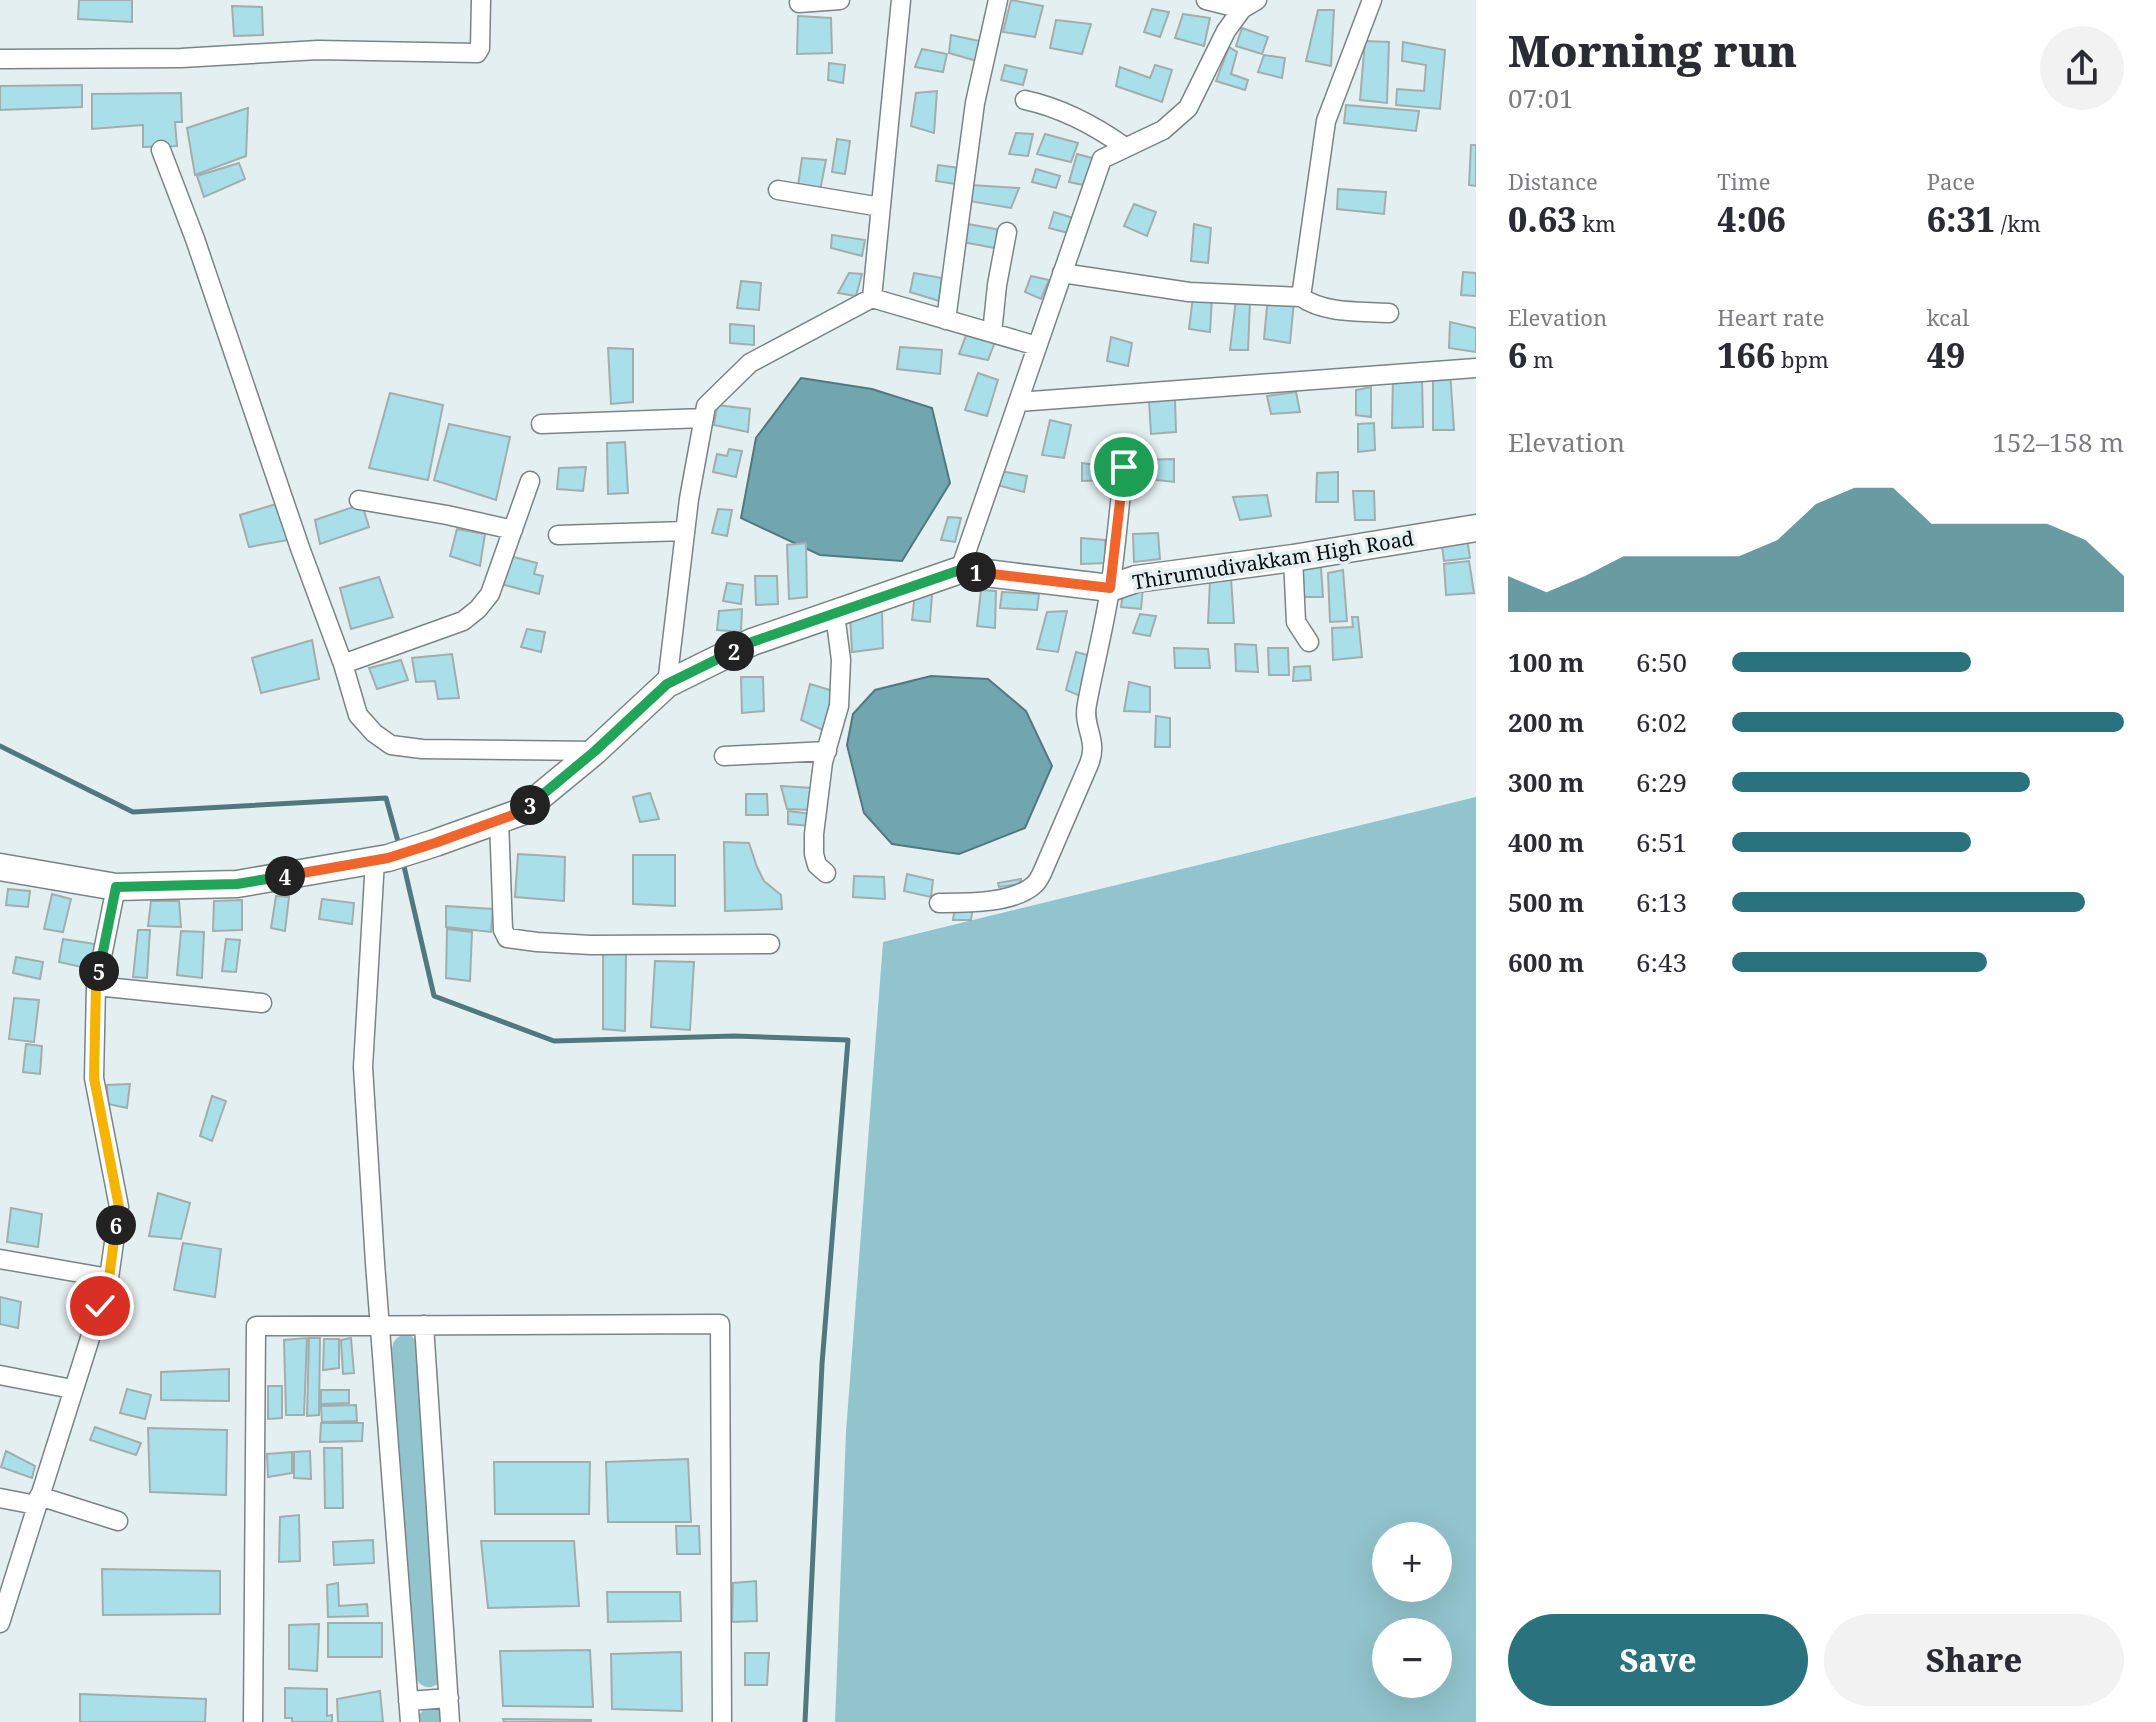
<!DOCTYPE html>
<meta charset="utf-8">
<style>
:root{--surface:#fff;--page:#f2f2f3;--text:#2b2b33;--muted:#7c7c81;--accent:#2a727d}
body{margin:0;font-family:"Noto Serif",serif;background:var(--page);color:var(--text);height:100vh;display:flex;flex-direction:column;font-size:30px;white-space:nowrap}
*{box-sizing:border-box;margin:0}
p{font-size:26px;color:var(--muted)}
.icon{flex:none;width:44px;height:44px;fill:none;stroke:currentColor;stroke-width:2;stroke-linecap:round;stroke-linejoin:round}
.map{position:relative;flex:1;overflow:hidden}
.panel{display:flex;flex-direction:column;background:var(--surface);width:680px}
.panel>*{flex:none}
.tools{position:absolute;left:1372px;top:1522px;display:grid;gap:16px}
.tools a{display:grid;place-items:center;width:80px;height:80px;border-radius:50%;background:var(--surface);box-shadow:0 8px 32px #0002;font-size:40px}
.pin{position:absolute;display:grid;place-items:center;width:68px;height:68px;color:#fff;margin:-34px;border:4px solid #fff;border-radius:50%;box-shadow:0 2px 8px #0007}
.km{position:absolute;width:40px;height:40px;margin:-20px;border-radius:50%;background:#222;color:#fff;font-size:22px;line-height:40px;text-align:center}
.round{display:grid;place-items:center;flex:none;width:84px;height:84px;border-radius:42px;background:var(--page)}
.summary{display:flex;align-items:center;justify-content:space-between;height:136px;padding:0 32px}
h1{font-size:44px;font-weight:800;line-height:60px}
.stats{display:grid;grid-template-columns:repeat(3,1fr);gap:12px;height:136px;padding:8px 32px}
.stats div{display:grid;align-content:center}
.stats b{font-size:34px;font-weight:800}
.stats small{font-size:22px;font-weight:400}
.stats p{font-size:22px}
.chart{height:224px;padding:16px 32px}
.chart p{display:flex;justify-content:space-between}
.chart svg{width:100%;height:144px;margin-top:8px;fill:var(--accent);opacity:.7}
.cta{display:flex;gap:16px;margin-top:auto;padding:16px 32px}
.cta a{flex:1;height:92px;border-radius:48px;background:var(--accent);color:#fff;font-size:32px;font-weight:800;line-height:92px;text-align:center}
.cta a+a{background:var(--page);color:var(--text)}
ul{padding:0 32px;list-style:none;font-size:26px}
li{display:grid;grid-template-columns:128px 96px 1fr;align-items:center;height:60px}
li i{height:20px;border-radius:10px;background:var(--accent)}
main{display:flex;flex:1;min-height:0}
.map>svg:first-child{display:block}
</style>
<main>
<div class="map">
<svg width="1476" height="1722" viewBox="0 0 1476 1722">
<rect width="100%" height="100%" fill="#e4eff1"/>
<path fill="#92c4cd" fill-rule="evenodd" d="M1476,797V1722H835L846,1432L883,942ZM1386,1536H1438V1588H1386ZM1386,1632H1438V1684H1386Z
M405,1334L411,1335L418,1344L439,1683C430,1690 421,1688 416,1678L392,1352C392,1342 395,1337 405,1334Z
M426,1707C439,1707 441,1709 445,1722H418V1716Z"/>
<path fill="#71a6af" stroke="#52787f" stroke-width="2" d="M801,378L872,389L932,408L950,483L902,561L820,555L741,518L756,438Z
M931,676L988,679L1026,711L1052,766L1025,828L959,854L892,844L864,813L847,745L853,714L875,690Z"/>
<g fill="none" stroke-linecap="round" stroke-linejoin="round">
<path stroke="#52787f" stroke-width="5" d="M0,746L133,812L386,798L399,845
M403,862L434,996L554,1041L734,1036L848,1040L822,1364L805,1722"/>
</g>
<path fill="#a9dfe9" stroke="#a2adae" stroke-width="2" d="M79,0H132V22L78,19Z
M1011,0L1043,6L1035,37L1003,32Z
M232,6L262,7L263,35L234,36Z
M1152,9L1169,12L1160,37L1144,32Z
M1318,10H1334L1331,66L1306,61Z
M1183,14L1210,18L1204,46L1175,38Z
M798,16L831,18L832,53L797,54Z
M1056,20L1091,24L1082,54L1050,48Z
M1242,28L1268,37L1262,54L1236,46Z
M951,35L984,42L980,62L949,53Z
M1365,41L1389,42L1387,103L1360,100Z
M1403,42L1445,50L1440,109L1396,105L1397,89L1424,91L1426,65L1402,61Z
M1229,47L1237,52L1231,74L1248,80L1245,90L1216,81Z
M922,49L947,54L943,72L915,67Z
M1264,55L1285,58L1282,78L1258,72Z
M829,63L845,65L843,83L828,80Z
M1005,65L1027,70L1023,85L1001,80Z
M1155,65L1172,70L1162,102L1116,86L1120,67L1150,78Z
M82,85V107L0,110V86Z
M937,91L934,133L911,126L916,93Z
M181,93L182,122H175L177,146L143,147V125L92,129V94Z
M1346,105L1419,111L1416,131L1344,123Z
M248,108L246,156L195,175L187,128Z
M1016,133L1033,134L1028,156L1009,154Z
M1045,134L1078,143L1071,162L1037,154Z
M837,139L850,141L845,174L832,172Z
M1471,145H1476V186L1469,185Z
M1077,154L1096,159L1088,186L1069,182Z
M802,158L826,160L820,191L798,186Z
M239,163L245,179L204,197L197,176Z
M938,165L960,168L955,184L936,181Z
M1036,169L1060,176L1056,188L1032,182Z
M971,185L1019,188L1011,208L969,201Z
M1338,189L1386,192L1384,214L1337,209Z
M1134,204L1156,212L1147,236L1124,226Z
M1054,212L1073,218L1068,233L1049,228Z
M968,224L1001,230L995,248L962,242Z
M1194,224L1211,228L1208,263L1191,261Z
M832,235L865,240L862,256L831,248Z
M1463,272L1476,273V296L1461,295Z
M849,273L862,274L856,296L838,293Z
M914,273L942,278L939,301L910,292Z
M1031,276L1049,280L1041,299L1025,292Z
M741,281L761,283L759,310L737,308Z
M1193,297L1212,298L1210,332L1189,329Z
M1268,297L1294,301L1290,343L1264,339Z
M1236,299L1250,301L1248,350H1230Z
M1450,322L1476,328V352L1449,348Z
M730,324L754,326V345L730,343Z
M967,333L996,339L988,360L959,354Z
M1111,337L1132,343L1128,366L1107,361Z
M900,347L942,350L940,374L897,369Z
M608,348L633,349V402L611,404Z
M1450,371L1454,430H1433V372Z
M978,373L998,380L987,416L965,410Z
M1422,376L1423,427L1392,428L1393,377Z
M1371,387V417L1356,415V390Z
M1296,392L1300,412L1271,414L1267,396Z
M390,393L443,405L428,480L369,468Z
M1175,399L1176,432L1151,434L1149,401Z
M717,405L750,409L748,432L714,425Z
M1050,420L1071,425L1064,458L1042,455Z
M1374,423L1375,450L1358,452V424Z
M449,424L510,437L496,500L434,480Z
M625,442L628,493L608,494L607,443Z
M729,449L742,451L736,477L713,472L717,454L727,456Z
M1174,459V482L1139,478V460Z
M1082,463L1108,467L1107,480L1082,481Z
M586,467L583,491L557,489L559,468Z
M1001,471L1027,476L1024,492L997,485Z
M1338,472V502H1316L1317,473Z
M1353,491H1374L1375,520H1355Z
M1267,495L1271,516L1240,520L1233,497Z
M276,504L288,540L249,547L240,515Z
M362,504L369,527L320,544L315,520Z
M718,509L732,510L727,536L712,533Z
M948,517L961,518L955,542L941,540Z
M457,529L485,534L480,566L450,556Z
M1158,533L1160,559L1134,562L1133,534Z
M1081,538L1105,540L1106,563L1081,564Z
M1467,538L1470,558L1444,561L1441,539Z
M806,543L807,597L789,599L787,545Z
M506,555L537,563L534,574L543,576L539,594L501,584Z
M1469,561L1474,593L1446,595L1444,564Z
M1321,567L1323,597H1298L1297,568Z
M1343,570L1347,621L1330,622L1328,573Z
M755,576H777L778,604L756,605Z
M379,577L393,617L351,629L340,588Z
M1231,578L1234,623H1208L1210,580Z
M727,583L743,585L741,604L723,601Z
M1124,587H1143L1141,609L1121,607Z
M981,590L996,591L995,628L977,626Z
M1002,592L1039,594L1037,610L1000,608Z
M915,593L932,595L930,622L912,620Z
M742,609L741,632L717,630L719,611Z
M882,611L883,648L852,652L850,614Z
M1067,611L1058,652L1037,649L1047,612Z
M1140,614L1156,616L1150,636L1133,633Z
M1352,617H1358L1362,657L1333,660L1332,628L1353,627Z
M527,629L545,632L541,652L521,647Z
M312,640L319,679L261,693L252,658Z
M1235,644L1256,645L1258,672L1236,671Z
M1174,648L1208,649L1210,668H1175Z
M1268,648H1288L1289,675H1269Z
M1076,652L1091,656L1080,696L1066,690Z
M452,654L459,698L438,699L435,681L416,682L412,658Z
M401,660L408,680L377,689L369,668Z
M1310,666L1311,680L1293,681L1294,667Z
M741,677H763L764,711L742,713Z
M1129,682L1150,687V712L1124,711Z
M810,684L833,691L823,730L801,720Z
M1156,716L1170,718V747H1155Z
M781,786L813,788L811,810L787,809Z
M650,793L659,819L640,822L633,797Z
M746,794H767L768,815H746Z
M788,811L812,814V826L788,824Z
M724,842L749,843L757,867L764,881L781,895L782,909L725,911Z
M518,854L565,857L564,901L515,897Z
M633,855H675V906L633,904Z
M907,874L933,880L931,897L904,891Z
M854,876L884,877L885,899L853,897Z
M1021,879L1020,884L999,887L998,883Z
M8,889L30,891L28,907L6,905Z
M52,894L71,899L63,932L44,929Z
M276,896L289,897L285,931L271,928Z
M322,899L354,903L352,924L319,919Z
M242,900V930L213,931L214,901Z
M151,901H179L181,927L148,926Z
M446,906L493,909L491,932L446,927Z
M955,907H973L971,920H953Z
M447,929L472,932L470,981L446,978Z
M138,930H150L147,978L133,977Z
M181,931L204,932L202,978L177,975Z
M63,939L95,944L91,969L59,962Z
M226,939L240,940L236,972L222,971Z
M603,954H626L625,1031L603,1029Z
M16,957L43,962L40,979L13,973Z
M655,961L694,962L690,1030L651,1027Z
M14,998L39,1000L34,1042L9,1039Z
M26,1044L42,1046L40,1074L23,1072Z
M130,1084L127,1108L108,1104L107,1085Z
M212,1096L226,1101L212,1141L200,1136Z
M158,1193L190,1203L181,1239L149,1236Z
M11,1208L42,1214L38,1247L7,1242Z
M183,1243L221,1249L215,1297L174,1290Z
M0,1297L21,1302L18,1328L0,1324Z
M307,1338L304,1415H286L284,1340Z
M309,1338H320L319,1415L307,1416Z
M351,1338L354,1373L343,1374L341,1340Z
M324,1339H339V1368L323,1370Z
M229,1369V1401L161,1400V1372Z
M268,1386H282V1418L268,1419Z
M127,1389L151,1395L145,1419L120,1413Z
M321,1390H349V1403L321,1404Z
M356,1405L357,1421L322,1422L321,1406Z
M321,1423H363L362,1441L320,1442Z
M95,1427L141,1443L136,1455L90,1440Z
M148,1428L227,1430L226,1495L150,1492Z
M324,1448H342L343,1508H325Z
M6,1451L35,1466L32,1478L1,1467Z
M310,1451L311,1479L294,1478V1452Z
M292,1452V1473L268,1477L267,1454Z
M688,1459L691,1522H608L606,1462Z
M494,1462H590L589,1514H495Z
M299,1515L300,1561L279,1562L280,1517Z
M676,1526H699L700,1554H677Z
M373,1540L374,1563L334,1565L333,1542Z
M481,1541H574L579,1606L488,1608Z
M102,1569L220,1571V1614L103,1615Z
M756,1581L757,1621L732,1622L733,1583Z
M338,1583L339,1606L367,1604L368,1616L328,1617L327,1585Z
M607,1592H680L681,1621L608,1622Z
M328,1623H382V1657H328Z
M319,1624L317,1671L289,1669V1625Z
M590,1650L593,1707L503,1706L500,1651Z
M681,1652L682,1711L612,1709L611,1654Z
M745,1653H769L767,1685H745Z
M285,1688L327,1689V1716L332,1715V1722H292V1718H285Z
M380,1691L383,1722H338L337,1699Z
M80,1694L206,1699L205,1722H80Z
M503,1719L591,1720V1722H504Z"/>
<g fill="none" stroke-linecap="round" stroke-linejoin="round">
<g stroke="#7a8486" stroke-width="21">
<path id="street" d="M901,0L872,298L1037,346
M1206,0L1242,9
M799,3L840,0
M0,59L181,58L318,50L477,53L480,48L481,0
M1025,100C1062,108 1094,125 1125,147
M161,150L195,239L300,548L343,664L358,715L374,733L391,745L422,749L595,751
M778,190L881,207
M1062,273L1189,292L1301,297L1326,121L1372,0
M1301,297C1325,314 1360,311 1389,313
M946,320L975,103L998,0
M992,333L997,285L1007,232
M1018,402L1476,368
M541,424L704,418
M359,500L447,515L513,530
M558,535L685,531
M1293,558L1296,622L1309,642
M960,570L1102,159L1163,130L1188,108L1226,31L1242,9L1257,0
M343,664L463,621L478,609L490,594L530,481
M667,684L689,499L706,406L750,363L872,298
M724,756L827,751
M499,820L503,930L507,938L537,942L591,945L770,944
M375,860L363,1067L375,1263L410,1722
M826,873L817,865L814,854V834L823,762L839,706L841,660L835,614
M939,903C965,903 1014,904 1035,884C1038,881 1040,877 1042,873L1089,764C1099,740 1082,727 1087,704C1094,666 1104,628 1110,589C1116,549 1119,507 1124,467
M96,986L262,1003
M0,1259L109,1278
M424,1325L450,1722
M0,1375L72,1389
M39,1496L118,1521
M0,1498L36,1505
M0,1623L109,1278L119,1207L94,1078L96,986L116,887
M408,1701L449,1698
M253,1722L256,1326L720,1324L722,1722"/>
</g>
<g stroke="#7a8486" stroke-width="29">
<path id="secondary" d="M0,867L116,887L237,884L388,858L435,843L521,812L595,751L667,684L752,642L960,570L1110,588L1136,579L1293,558L1476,528"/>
</g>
<use href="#street" stroke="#fff" stroke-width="18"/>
<use href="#secondary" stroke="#fff" stroke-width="26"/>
</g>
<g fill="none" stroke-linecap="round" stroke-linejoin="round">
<g stroke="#fff" stroke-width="16">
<path id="split-1" d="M976,572L1110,588L1124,467"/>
</g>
<g stroke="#fff" stroke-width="16">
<path id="split-2" d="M734,651L752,642L960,570L976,572"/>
</g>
<g stroke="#fff" stroke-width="16">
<path id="split-3" d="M530,805L595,751L667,684L734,651"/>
</g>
<g stroke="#fff" stroke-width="16">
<path id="split-4" d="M285,876L388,858L435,843L521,812L530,805"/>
</g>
<g stroke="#fff" stroke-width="16">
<path id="split-5" d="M99,971L116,887L237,884L285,876"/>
</g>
<g stroke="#fff" stroke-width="16">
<path id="split-6" d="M99,971L96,986L94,1078L119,1207L116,1225"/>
</g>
<g stroke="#fff" stroke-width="16">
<path id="split-7" d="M100,1306L109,1278L116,1225"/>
</g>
<use href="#split-1" stroke="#f0652b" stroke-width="10"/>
<use href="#split-2" stroke="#22a559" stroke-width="10"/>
<use href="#split-3" stroke="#22a559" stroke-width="10"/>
<use href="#split-4" stroke="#f0652b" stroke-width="10"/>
<use href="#split-5" stroke="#22a559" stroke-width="10"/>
<use href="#split-6" stroke="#f5b400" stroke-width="10"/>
<use href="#split-7" stroke="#f5b400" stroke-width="10"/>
</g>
<g text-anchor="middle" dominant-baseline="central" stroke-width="7" stroke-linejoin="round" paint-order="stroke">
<g font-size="20" fill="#090d0e" stroke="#e4eff1">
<text transform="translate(1273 560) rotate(-9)">Thirumudivakkam High Road</text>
</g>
</g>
</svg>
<div class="tools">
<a>+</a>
<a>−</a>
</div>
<div class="pin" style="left:1124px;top:467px;background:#1e9e55"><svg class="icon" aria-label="arrive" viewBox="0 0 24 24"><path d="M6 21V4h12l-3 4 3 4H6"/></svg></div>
<div class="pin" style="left:100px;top:1306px;background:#d93025"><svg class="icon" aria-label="check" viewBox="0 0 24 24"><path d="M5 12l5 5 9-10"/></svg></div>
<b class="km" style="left:976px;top:572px">1</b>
<b class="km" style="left:734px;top:651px">2</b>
<b class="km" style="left:530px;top:805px">3</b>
<b class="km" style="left:285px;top:876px">4</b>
<b class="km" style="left:99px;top:971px">5</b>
<b class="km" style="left:116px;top:1225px">6</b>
</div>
<section class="panel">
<div class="summary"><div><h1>Morning run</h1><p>07:01</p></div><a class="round"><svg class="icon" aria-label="share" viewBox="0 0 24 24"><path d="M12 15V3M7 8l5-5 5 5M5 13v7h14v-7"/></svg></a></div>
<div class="stats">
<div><p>Distance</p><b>0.63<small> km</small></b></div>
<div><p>Time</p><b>4:06</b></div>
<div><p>Pace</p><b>6:31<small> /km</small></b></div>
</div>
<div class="stats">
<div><p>Elevation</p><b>6<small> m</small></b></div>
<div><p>Heart rate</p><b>166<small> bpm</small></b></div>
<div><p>kcal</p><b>49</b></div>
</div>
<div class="chart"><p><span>Elevation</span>152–158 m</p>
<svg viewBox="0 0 160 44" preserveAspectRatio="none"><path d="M0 44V33L10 38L20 33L30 27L40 27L50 27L60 27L70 22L80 11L90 6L100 6L110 17L120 17L130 17L140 17L150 22L160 33V44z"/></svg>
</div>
<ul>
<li><b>100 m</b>6:50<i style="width:61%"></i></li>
<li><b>200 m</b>6:02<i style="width:100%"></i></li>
<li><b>300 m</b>6:29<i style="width:76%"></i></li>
<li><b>400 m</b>6:51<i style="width:61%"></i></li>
<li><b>500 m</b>6:13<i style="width:90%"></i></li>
<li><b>600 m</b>6:43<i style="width:65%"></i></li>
</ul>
<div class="cta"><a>Save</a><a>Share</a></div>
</section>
</main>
